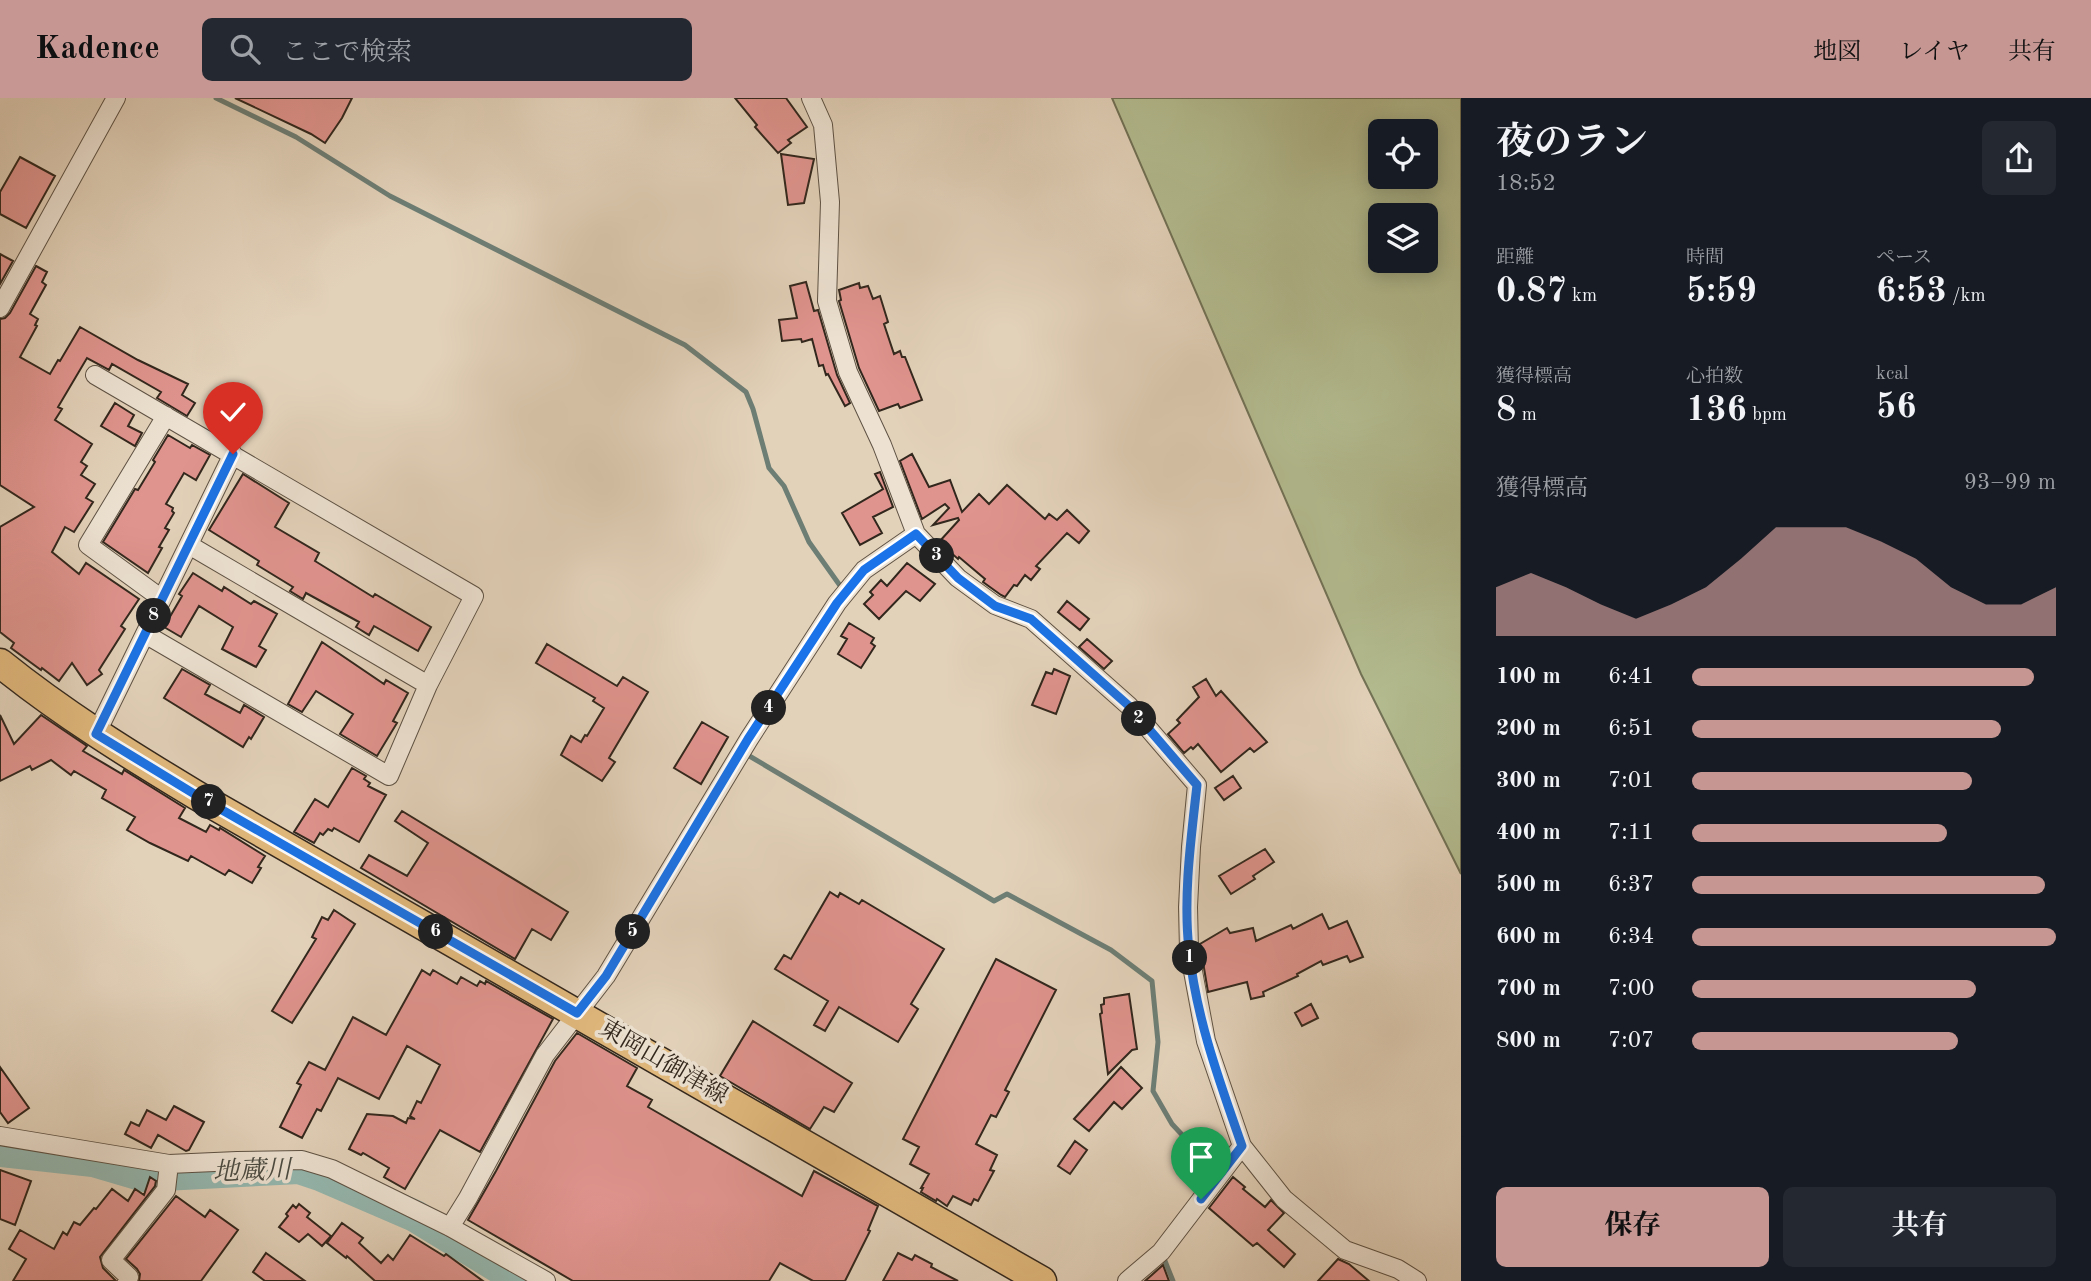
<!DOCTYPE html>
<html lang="ja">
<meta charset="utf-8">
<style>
:root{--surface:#171b24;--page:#242831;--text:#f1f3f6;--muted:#9ea1a6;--accent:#c59692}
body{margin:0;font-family:"Old Standard TT","Noto Serif JP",serif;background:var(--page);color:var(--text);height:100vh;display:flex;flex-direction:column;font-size:26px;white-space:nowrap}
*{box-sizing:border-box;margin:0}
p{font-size:23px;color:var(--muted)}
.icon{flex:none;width:38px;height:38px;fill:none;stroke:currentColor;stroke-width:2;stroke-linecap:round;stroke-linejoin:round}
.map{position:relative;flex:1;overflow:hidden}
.panel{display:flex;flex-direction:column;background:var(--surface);width:630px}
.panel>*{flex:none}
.controls{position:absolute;left:1368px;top:21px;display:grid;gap:14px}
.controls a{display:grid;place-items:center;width:70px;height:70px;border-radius:10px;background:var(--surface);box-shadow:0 4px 18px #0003;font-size:35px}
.pin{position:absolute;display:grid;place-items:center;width:60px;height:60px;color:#fff;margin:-72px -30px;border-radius:50% 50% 50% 0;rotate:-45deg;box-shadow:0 0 7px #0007}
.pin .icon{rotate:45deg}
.km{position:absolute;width:35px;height:35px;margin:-18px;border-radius:50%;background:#222;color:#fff;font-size:19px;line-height:35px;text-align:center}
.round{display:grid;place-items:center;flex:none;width:74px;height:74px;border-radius:10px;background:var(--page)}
.head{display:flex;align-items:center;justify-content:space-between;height:119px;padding:0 35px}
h1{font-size:38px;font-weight:700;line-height:52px}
.stats{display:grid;grid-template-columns:repeat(3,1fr);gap:10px;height:119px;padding:7px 35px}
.stats div{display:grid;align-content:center}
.stats b{font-size:35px;font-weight:700}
.stats small{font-size:19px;font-weight:400}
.stats p{font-size:19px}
.chart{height:196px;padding:14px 35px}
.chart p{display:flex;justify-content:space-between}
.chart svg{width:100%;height:126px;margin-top:7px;fill:var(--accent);opacity:.7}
.button{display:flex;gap:14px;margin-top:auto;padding:14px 35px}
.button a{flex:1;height:80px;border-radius:10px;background:var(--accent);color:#111;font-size:28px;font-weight:700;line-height:80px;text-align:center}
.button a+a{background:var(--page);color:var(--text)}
ul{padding:0 35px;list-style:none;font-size:23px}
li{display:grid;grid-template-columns:112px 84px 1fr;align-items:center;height:52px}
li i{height:18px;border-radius:9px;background:var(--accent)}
header{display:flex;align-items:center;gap:42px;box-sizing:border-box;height:98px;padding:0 35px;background:var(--accent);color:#111}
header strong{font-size:33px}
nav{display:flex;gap:38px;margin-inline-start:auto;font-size:24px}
.search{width:490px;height:63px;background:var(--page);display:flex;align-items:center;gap:18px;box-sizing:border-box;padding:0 24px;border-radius:10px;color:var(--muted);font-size:26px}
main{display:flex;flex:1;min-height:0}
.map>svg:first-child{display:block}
</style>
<header>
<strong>Kadence</strong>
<div class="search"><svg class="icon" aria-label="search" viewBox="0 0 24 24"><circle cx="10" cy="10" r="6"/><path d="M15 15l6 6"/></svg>ここで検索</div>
<nav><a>地図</a><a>レイヤ</a><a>共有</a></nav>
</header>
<main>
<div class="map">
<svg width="1461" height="1183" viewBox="0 0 1461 1183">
<rect width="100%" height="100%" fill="#e3d2ba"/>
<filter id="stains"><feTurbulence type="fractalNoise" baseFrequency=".00286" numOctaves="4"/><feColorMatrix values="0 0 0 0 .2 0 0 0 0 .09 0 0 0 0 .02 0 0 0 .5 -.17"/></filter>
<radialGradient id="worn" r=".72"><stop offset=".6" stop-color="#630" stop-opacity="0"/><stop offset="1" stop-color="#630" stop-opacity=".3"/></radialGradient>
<path fill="#b3bc90" stroke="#727256" stroke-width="2" fill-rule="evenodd" d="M1112,0H1461V776L1361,576ZM1381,33H1426V79H1381ZM1381,117H1426V163H1381Z"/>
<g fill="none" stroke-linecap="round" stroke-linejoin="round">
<path stroke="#6d7e75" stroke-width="5" d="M216,0L296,39L390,98L685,247L746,294L753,311L769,370L784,388L809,444L841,489L840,491
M746,656L994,803L1007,796L1111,852L1152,883L1158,944L1153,993L1172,1026L1213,1070L1202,1086
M1163,1158L1173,1183"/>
<path stroke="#95b8b0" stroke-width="32" d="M0,1053L93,1063L144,1078L299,1070L320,1077L415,1118L521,1183"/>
</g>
<path fill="#e0948e" stroke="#32271d" stroke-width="2" d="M235,0H352L342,20L325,45L311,36Z
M735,0H786L807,29L788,42L791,45L778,55L755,29L757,27Z
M781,56L814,61L804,105L788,107Z
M20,59L55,78L26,130L0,116V94Z
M0,156L13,163L0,186Z
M36,168L47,174L42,184L46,187L30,216L38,221L35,227L37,228L20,259L50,276L58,262L60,263L80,229L138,262L188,286L182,297L195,305L187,318L157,300L161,294L112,266L109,272L87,260L58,309L62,311L55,322L92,346L81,364L87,368L81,377L95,386L86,400L93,404L74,434L65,429L52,454L79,476L86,465L139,501L121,528L125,531L99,572L102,576L87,587L72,565L59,583L42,570L41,572L11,550L14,545L0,534V429L34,409L0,387V221L5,220L10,215Z
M806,184L814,213L818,212L837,277L850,305L845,308L828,276L826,277L823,267L819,268L812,241L802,244L801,241L782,243L779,222L797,220L790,188Z
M859,185L860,190L868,188L873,201L880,198L888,224L884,226L894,256L900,253L902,259H905L922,302L900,310L898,306L879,313L859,270L839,203L841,202L839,192Z
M115,305L134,317L128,328L142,335L135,348L101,328Z
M168,337L190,350L192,347L210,357L196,382L184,375L166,406L173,410L172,413L174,415L165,430L169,432L159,449L162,450L148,475L103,444L135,391L138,392L155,364L153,362Z
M912,356L929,389L950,382L962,414L979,396L989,406L1007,387L1045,421L1049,416L1057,422L1067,412L1089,433L1079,445L1067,435L1036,468L1040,471L1031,482L1025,477L1017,488L1014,487L1005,499L1001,497L983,484L985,481L959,459L958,461L939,444L959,422L958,420L933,427L949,410L945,406L922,421L900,363Z
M880,374L893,409L873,419L882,435L860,447L842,415L883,391L875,376Z
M243,376L289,405L275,429L319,455L315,463L373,499L375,496L431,529L418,553L374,528L369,537L356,529L359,524L306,495L303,501L290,493L293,489L257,467L259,463L209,432Z
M907,465L935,486L920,503L906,493L879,521L864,506L873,497L870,494L881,482L887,488Z
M193,475L222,493L224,489L251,506L254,503L277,516L259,548L266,552L256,569L222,551L233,529L199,508L181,539L164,529L182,498L179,496Z
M1067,503L1089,521L1080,532L1058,514Z
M849,525L874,540L871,545L875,548L861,570L838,556L847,541L841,538Z
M1087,541L1112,563L1104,571L1079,549Z
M322,544L384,586L386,582L408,595L393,623L397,625L377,658L340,636L353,616L316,593L302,614L288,606Z
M547,546L617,588L623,579L648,594L609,660L615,664L602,683L561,657L571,638L581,644L585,637L587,638L604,610L593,603L595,600L536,565Z
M182,571L210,587L205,596L240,615L244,607L264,619L251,641L249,639L243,649L164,600Z
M1054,571L1070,578L1056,616L1032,607L1046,574L1052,576Z
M1206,581L1216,598L1221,593L1267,644L1254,654L1250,650L1221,674L1198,646L1193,651L1191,649L1184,655L1168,636L1180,625L1177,622L1199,599L1193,589Z
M0,617L14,646L41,617L87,648L83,653L122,676L124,672L185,710L179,720L206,734L210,727L219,732L220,730L265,758L258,769L261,770L252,785L229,772L225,777L191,758L188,763L150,745L127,732L135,719L102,700L106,692L74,673L71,677L51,662L32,672L30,668L0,683Z
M702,624L728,639L701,686L674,670Z
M352,670L366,678L364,681L370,685L368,688L386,697L359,744L334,730L332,733L328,731L323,737L320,735L314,745L294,734L315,701L328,709Z
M1233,678L1241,690L1224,702L1215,690Z
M402,713L568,814L551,842L532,831L515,861L361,770L369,757L407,778L428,745L395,723Z
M1265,751L1274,764L1253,778L1255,781L1231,796L1219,778Z
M830,794L838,799L840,795L859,806L862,802L944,851L911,906L918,911L898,944L839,909L825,933L814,927L828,903L775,871L784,857L791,861Z
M334,812L355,826L292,925L272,913L316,841L312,839L322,819L328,822Z
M1322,816L1329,831L1347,823L1363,859L1350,864L1347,858L1323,867L1321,863L1297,876L1298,878L1263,894L1264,898L1251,901L1247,884L1208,894L1200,846L1227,830L1230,835L1253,830L1256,843L1291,827L1293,831Z
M996,861L1056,892L1005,992L1009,994L996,1019L991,1017L976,1046L997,1057L990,1072L994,1073L978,1103L974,1101L971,1107L953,1098L947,1108L937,1101L936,1103L921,1094L923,1090H921L929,1076L910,1066L919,1049L903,1041Z
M422,872L430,877L433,872L457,886L461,879L477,888L480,883L485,886L486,883L553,921L480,1054L440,1032L405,1091L384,1079L389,1070L363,1055L361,1057L349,1051L367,1016L393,1018L406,1025L408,1020L415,1021L410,1018L417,1003L421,1005L440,967L407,948L379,1001L338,980L321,1013L317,1011L302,1040L280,1029L301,987L297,985L309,964L325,972L353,919L386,937Z
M1129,896L1137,951L1132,952L1108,976L1100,916L1102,915L1101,907L1104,906V900Z
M1311,906L1318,920L1302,928L1295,915Z
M753,923L852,985L834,1014L824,1009L810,1031L720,978Z
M577,935L637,970L627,988L652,1002L648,1009L802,1098L814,1073L878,1108L868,1132L870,1133L845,1183H813L780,1165L769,1183H573L468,1122L496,1073L555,963Z
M0,969L29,1010L8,1025L0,1014Z
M1121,969L1142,990L1122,1011L1114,1004L1089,1033L1074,1021Z
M174,1008L204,1024L189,1052L186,1053L158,1037L151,1050L125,1036L131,1024L139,1028L147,1012L166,1022Z
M1075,1043L1087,1052L1070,1076L1058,1068Z
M0,1072L31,1083L15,1127L0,1121Z
M150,1079L156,1083L155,1088L100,1159L103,1170L116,1183H13L26,1161L9,1151L20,1132L54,1151L63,1134L67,1137L74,1124L80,1127L94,1110L96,1111L112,1091L128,1103L135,1091L144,1097Z
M1233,1079L1245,1089L1243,1091L1265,1109L1271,1102L1284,1115L1268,1132L1295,1156L1284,1169L1257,1145L1253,1148L1209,1110Z
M176,1098L205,1119L210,1112L238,1132L201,1183H139L140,1176L137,1171L126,1161Z
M299,1106L310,1115L307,1119L331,1138L322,1148L308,1136L299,1144L279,1129L288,1118L286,1116L293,1107L296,1110Z
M342,1125L363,1140L359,1145L381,1165L388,1157L393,1162L410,1137L444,1158L446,1156L483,1183H375L347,1158L346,1160L327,1145Z
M266,1155L284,1168L305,1183H265L253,1174Z
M898,1155L912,1162L915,1157L932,1166L931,1169L958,1183H883Z
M1338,1161L1349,1166L1369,1183H1318Z
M1163,1167L1169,1183H1145Z"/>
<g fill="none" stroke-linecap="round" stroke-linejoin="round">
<g stroke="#5e5244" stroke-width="20">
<path id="street" d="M811,0L823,27L830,104L827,203L848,274L882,347L916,436L958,480L995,507L1031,521L1129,608L1197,687L1191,749L1188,809L1189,852L1206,943L1242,1048L1284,1101L1345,1152L1398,1171L1417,1183
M0,210L116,0
M95,277L474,498L428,587L389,678L145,536
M189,447L428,587
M162,501L88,447L166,318
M96,636L233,356
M0,1038L169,1066L237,1063L302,1062L332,1071L450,1129L546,1183
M450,1129L468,1100L545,957L606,878L749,641L837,505L864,472L916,436
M127,1183L129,1179L111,1162L166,1092L169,1066
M1127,1183L1161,1154L1242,1048"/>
</g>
<g stroke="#32271d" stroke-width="31">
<path id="primary" d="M0,565C62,615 128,656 196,697L1042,1183"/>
</g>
<use href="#street" stroke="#ede2d2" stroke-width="18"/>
<use href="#primary" stroke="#e2b97d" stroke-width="28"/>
</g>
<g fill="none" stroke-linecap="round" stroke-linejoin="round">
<g stroke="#fff" stroke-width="14">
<path id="route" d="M233,356L96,636L196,697L577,915L606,878L748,641L837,505L864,472L916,436L958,480L995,508L1031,521L1129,608L1197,687C1191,741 1183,798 1189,852C1196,920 1220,985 1242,1048L1201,1101"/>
</g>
<use href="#route" stroke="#1a73e8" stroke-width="9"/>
</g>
<g text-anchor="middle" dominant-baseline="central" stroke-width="7" stroke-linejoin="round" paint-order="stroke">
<g font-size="24" fill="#32271d" stroke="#ede2d2">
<text transform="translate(663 965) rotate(30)">東岡山御津線</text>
</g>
<g font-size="26" font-style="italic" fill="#4b4b42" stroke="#ede2d2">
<text transform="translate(252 1074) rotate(-2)">地蔵川</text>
</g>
</g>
<rect width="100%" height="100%" filter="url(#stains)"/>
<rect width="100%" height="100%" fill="url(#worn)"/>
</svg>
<div class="controls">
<a><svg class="icon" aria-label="locate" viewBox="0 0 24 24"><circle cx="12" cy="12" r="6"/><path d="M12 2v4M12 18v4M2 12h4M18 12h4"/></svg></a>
<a><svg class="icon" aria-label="layers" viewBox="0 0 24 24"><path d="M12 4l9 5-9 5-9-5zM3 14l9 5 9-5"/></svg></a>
</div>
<div class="pin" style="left:1201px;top:1101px;background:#1e9e55"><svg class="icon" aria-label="arrive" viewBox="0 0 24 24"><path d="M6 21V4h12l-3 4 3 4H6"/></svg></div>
<div class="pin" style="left:233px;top:356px;background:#d93025"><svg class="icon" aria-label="check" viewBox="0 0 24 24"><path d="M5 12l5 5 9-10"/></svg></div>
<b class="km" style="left:1190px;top:860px">1</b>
<b class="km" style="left:1139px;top:621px">2</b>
<b class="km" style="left:937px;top:458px">3</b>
<b class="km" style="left:769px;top:610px">4</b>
<b class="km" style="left:633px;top:834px">5</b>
<b class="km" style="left:436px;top:834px">6</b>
<b class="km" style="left:209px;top:704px">7</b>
<b class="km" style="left:154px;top:518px">8</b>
</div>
<section class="panel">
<div class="head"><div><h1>夜のラン</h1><p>18:52</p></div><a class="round"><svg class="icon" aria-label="share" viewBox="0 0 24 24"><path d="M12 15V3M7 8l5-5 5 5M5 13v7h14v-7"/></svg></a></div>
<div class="stats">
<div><p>距離</p><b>0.87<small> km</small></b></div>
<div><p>時間</p><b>5:59</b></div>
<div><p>ペース</p><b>6:53<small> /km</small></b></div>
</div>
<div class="stats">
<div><p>獲得標高</p><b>8<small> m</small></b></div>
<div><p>心拍数</p><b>136<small> bpm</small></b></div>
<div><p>kcal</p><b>56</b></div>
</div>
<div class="chart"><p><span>獲得標高</span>93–99 m</p>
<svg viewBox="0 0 160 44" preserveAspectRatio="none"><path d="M0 44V27L10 22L20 27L30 33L40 38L50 33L60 27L70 17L80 6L90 6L100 6L110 11L120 17L130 27L140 33L150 33L160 27V44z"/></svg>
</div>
<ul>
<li><b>100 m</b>6:41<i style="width:94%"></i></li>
<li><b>200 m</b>6:51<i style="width:85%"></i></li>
<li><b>300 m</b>7:01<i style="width:77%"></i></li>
<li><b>400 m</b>7:11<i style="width:70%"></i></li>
<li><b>500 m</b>6:37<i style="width:97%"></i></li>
<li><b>600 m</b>6:34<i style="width:100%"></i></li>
<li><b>700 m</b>7:00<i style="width:78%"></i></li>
<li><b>800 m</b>7:07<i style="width:73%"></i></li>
</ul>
<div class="button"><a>保存</a><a>共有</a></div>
</section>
</main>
